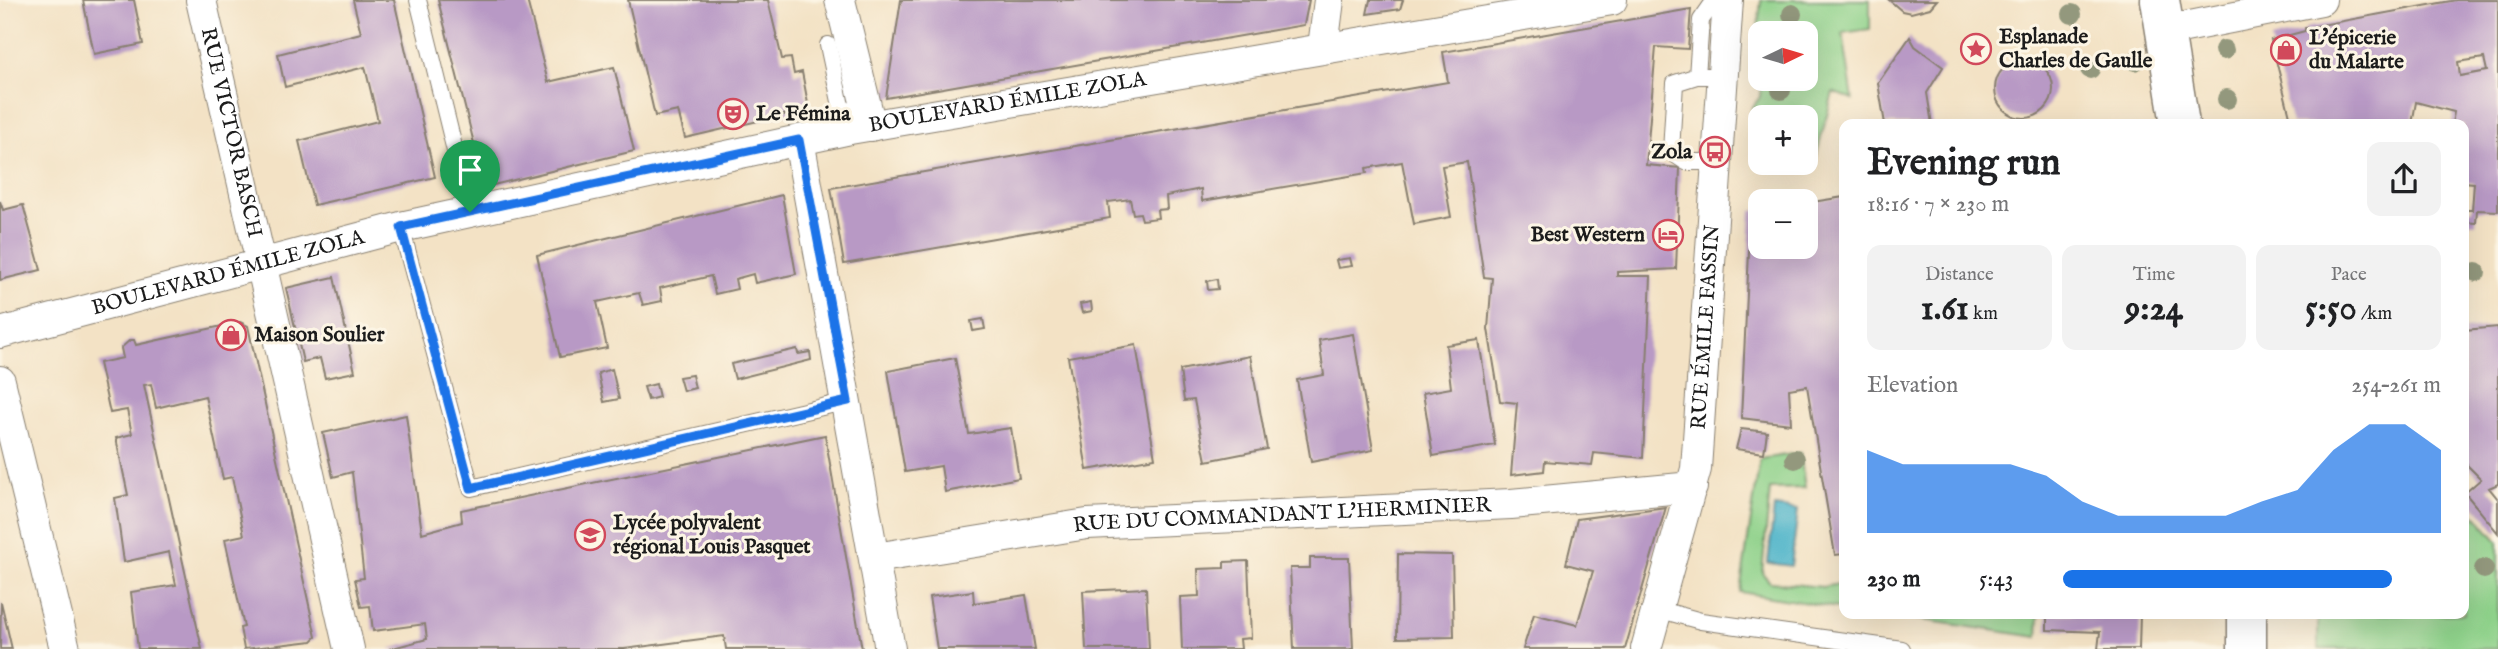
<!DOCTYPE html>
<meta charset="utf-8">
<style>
:root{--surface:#fff;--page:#f2f2f2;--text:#202124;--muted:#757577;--accent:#1a73e8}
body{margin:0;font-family:"IM FELL English",serif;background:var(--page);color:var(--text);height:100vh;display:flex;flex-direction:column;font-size:26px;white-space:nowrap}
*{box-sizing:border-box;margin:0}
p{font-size:23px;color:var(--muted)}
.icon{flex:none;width:38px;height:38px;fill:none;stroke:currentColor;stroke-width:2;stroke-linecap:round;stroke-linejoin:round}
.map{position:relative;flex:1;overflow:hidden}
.side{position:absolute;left:1839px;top:119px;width:630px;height:500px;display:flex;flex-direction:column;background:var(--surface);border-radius:14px;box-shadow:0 7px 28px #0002}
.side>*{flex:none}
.needle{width:46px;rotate:85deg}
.tools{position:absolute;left:1748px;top:21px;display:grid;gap:14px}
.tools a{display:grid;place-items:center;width:70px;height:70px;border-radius:14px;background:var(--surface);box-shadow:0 7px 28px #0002;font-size:35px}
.pin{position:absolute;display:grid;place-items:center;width:60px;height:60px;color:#fff;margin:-72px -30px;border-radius:50% 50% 50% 0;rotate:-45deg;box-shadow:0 0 7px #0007}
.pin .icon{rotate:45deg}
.round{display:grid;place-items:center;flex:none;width:74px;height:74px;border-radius:14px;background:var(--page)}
.overview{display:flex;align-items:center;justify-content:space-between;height:119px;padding:0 28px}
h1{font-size:38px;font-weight:800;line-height:52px}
.figures{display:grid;grid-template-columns:repeat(3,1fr);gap:10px;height:119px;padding:7px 28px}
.figures div{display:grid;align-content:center;border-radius:14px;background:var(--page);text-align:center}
.figures b{font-size:35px;font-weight:800}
.figures small{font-size:19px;font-weight:400}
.figures p{font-size:19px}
.chart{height:196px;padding:14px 28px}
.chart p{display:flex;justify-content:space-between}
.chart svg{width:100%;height:126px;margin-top:7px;fill:var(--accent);opacity:.7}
ul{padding:0 28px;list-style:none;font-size:23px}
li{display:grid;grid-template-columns:112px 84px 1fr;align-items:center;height:52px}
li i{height:18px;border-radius:9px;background:var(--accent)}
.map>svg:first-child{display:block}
</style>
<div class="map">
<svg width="2498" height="649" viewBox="0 0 2498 649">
<rect width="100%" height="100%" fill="#fcf5e5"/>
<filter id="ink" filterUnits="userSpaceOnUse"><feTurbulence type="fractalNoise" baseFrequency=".0143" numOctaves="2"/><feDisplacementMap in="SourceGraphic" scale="14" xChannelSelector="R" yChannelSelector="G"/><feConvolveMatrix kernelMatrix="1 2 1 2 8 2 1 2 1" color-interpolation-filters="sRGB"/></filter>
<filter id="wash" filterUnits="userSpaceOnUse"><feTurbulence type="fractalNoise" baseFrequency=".00686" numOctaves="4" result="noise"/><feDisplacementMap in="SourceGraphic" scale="28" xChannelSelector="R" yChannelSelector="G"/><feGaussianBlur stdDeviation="1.57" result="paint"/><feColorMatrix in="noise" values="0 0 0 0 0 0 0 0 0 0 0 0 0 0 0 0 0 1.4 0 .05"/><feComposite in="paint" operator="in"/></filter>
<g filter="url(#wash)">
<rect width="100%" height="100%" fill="#f3e2c5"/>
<path fill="#8ed18a" stroke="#557653" stroke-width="2" d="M1761,0H1870V29L1843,33L1853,100L1833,92L1815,161L1806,162V117H1777V111L1751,116L1752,108L1760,97L1761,79H1806V33H1760V63L1755,57Z
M1800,453L1805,488L1770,489L1762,573L1770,582L1823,587L1844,583V609L1740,592L1760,459Z
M2464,502L2498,541V649H2318V614H2464Z
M1882,614H2039L2038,637Z"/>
<path fill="#4ab2c9" stroke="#336772" stroke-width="2" d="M1774,507L1798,510L1791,566L1768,563Z"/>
<g id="blocks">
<path fill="#b899c5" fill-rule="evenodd" d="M83,0H134L143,44L94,54Z
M353,0H394L435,177L314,205L299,141L378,121L365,67L285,87L278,54L361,33Z
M438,0H527L548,82L614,67L634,151L485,187Z
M628,0H768L782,59L791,58L794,74L802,72L809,109L685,138L678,111L655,116Z
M901,0H1309L1304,25L886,98Z
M1370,0H1403L1400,9L1367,14Z
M1889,0H1937L1930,8L1911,13L1902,11Z
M2456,0H2498V211L2477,210L2476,223L2464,222V210H2472L2474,183L2464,182V124H2452L2454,112L2416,102L2412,124H2292L2271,40L2305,31V28ZM2484,58L2487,71L2460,76L2458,62Z
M1691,9L1688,49L1656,47L1646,165L1680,168L1676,269L1617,272V276H1651L1643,458L1594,453L1592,465L1545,461L1544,471L1511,475L1517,403L1500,401L1488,329L1492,278L1484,277L1467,162L1442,166L1451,217L1414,224L1402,162L1366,168L1367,173L1202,201L1201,189L1166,196L1167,209L1157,210L1158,218L1142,220L1140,213L1133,214L1130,199L1108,202L1110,218L844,264L831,188L1448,82L1443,52Z
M1910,37L1915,46L1943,67L1927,93L1932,124H1885L1878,83Z
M1995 89a29 29 0 1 1 58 0a29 29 0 1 1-58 0Z
M782,195L796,274L755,283L753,274L735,279L737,289L715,294L711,276L660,288L662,301L643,305L639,293L597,302L607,348L560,357L537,255Z
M1844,197V554L1835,555L1807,386L1789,389L1791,424L1741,418L1751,211L1760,210V247H1806V203Z
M0,201L3,210L23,205L41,270L0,280Z
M1350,258L1352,266L1338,268L1336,260Z
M334,277L355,372L325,378L320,358L303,362L286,288Z
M1217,279L1218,289L1208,290L1207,281Z
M1091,302L1092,311L1082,313L1080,304Z
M983,319L985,329L973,331L971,321Z
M240,322L248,326L316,637L312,641L244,649L240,628L244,627L225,539L244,535L232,477L223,479L205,396L156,408L151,384L144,385L202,649H138L131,592L176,585L169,552L124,562L115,498L128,495L116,438L132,434L127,410L110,413L99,363L123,358L121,348L130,340H134L136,345Z
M2498,327V484L2489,488L2498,499V533L2465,493L2481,479L2464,462V330Z
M1353,334L1373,450L1311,462L1297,380L1324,375L1319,340Z
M1479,340L1495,445L1433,456L1423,393L1451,388L1446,345Z
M1136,345L1155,458L1087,470L1068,357Z
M797,349L798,354L810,352L811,360L735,379L731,364Z
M1250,356L1267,449L1206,461L1194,400L1184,401L1180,370Z
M955,358L969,434L1011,428L1019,478L945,492L941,466L905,472L888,371Z
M612,369L619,399L604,402L598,373Z
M692,375L695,388L683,391L679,377Z
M656,384L659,397L648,400L644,387Z
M406,415L422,533L462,522L461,510L825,435L862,649H726L724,636L624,649H389L427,639L425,624L373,631L370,606L361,607L355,579L364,578L352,472L333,477L323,433Z
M1741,429L1767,432L1764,453L1736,449Z
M1666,507L1625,649H1523L1534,614L1577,625L1593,571L1566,564L1577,519Z
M1398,554L1452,555L1454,637L1397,638Z
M1310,558H1349L1353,649H1294L1290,568H1310Z
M1248,561L1251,638L1240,639L1241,649H1182L1180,597L1199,596L1198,569L1224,568V562Z
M1146,588L1149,649H1086L1083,591Z
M973,591L974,603L1026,595L1035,649H937L929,597Z
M1,602L12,649H0Z
M2047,614H2140L2139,649H2098L2100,632L2047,630Z"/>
</g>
</g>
<g filter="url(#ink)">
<use href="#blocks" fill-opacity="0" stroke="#887f70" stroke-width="2"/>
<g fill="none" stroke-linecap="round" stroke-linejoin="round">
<g stroke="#887f70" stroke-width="18">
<path id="service" d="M418,0L470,212
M828,45L841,106L869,125
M1697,76L1701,20L1715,0
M1715,162H1686L1671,152L1675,83L1697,76H1721
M401,227L471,488L848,401
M1657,609L1701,621L1902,649"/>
</g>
<g stroke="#887f70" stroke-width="32">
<g id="minor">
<path id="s1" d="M201,0L349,649"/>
<path d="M840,0L871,126"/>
<path d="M2165,31L2321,0"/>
<path d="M1323,47L1329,0"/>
<path d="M799,140L890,649"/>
<path id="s2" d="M0,333L401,227L850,129L1612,0"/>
<path d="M0,381L65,649"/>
<path id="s3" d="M875,558L1087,524L1511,504L1692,487"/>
<path id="s4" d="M1646,649L1696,469L1728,0"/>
</g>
</g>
<g stroke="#887f70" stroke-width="41">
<path id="secondary" d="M2160,0L2180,124
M2247,614V649"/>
</g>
<use href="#service" stroke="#fff" stroke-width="16"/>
<use href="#minor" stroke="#fff" stroke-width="30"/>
<use href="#secondary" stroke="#fff" stroke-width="38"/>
</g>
<g fill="#93987d">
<circle cx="1792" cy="14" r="10"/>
<circle cx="2072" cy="14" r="10"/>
<circle cx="2224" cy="50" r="10"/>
<circle cx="2135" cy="61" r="10"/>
<circle cx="2090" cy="69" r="10"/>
<circle cx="1781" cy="90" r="10"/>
<circle cx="2227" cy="99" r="10"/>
<circle cx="2476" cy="272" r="10"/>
<circle cx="1795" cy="459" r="10"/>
<circle cx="2484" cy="569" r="10"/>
</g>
</g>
<g fill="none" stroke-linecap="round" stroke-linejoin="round" filter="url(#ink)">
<g stroke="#fff" stroke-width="14">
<path id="route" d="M799,140L848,401L471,488L401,227Z"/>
</g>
<use href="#route" stroke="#1a73e8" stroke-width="9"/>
</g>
<defs>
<g id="sight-ring" transform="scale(1.575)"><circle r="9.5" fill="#fcf5e5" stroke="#d1495b" stroke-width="1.5"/><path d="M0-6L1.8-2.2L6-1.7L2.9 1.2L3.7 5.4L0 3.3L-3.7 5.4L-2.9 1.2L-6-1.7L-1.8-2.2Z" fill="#d1495b"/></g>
<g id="shop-ring" transform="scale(1.575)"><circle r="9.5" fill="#fcf5e5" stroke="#d1495b" stroke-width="1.5"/><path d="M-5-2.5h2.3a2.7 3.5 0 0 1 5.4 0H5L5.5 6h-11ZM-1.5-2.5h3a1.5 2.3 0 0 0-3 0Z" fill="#d1495b"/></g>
<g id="theatre-ring" transform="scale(1.575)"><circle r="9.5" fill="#fcf5e5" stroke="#d1495b" stroke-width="1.5"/><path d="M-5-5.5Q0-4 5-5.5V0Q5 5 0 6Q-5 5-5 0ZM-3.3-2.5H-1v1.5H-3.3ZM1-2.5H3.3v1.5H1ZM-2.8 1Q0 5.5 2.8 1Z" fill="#d1495b"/></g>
<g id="bus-ring" transform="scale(1.575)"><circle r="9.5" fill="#fcf5e5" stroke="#d1495b" stroke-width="1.5"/><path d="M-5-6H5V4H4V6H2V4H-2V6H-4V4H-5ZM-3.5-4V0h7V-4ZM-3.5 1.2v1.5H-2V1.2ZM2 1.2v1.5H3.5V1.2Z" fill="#d1495b"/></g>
<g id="hotel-ring" transform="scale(1.575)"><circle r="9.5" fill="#fcf5e5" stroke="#d1495b" stroke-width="1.5"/><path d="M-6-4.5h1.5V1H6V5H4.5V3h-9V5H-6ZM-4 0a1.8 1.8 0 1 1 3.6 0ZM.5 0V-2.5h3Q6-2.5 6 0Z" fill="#d1495b"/></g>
<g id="school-ring" transform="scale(1.575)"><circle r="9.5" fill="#fcf5e5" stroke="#d1495b" stroke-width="1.5"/><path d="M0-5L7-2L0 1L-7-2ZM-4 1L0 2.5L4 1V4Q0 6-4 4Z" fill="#d1495b"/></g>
</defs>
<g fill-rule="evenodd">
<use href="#sight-ring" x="1976" y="49"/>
<use href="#shop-ring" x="2286" y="50"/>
<use href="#theatre-ring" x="733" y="114"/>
<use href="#bus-ring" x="1715" y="152"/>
<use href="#hotel-ring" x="1668" y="235"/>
<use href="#shop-ring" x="231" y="335"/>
<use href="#school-ring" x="590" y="535"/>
</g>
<g text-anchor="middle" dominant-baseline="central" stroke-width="6" stroke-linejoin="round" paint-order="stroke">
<g font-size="21" font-weight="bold" fill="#1c1c1c" stroke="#fcf5e5" text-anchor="start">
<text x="1999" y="37">Esplanade<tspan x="1999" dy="24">Charles de Gaulle</tspan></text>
<text x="2309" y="38">L'épicerie<tspan x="2309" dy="24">du Malarte</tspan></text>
<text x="756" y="114">Le Fémina</text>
<text x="1692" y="152" text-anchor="end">Zola</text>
<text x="1645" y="235" text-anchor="end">Best Western</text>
<text x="254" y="335">Maison Soulier</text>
<text x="613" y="523">Lycée polyvalent<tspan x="613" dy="24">régional Louis Pasquet</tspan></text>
</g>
<g font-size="21" fill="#1c1c1c" stroke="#fcf5e5">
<text stroke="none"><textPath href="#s2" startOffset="1034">BOULEVARD ÉMILE ZOLA</textPath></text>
<text stroke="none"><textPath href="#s1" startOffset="136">RUE VICTOR BASCH</textPath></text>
<text stroke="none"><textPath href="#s2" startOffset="236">BOULEVARD ÉMILE ZOLA</textPath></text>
<text stroke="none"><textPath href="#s4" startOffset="329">RUE ÉMILE FASSIN</textPath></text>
<text stroke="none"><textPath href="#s3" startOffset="410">RUE DU COMMANDANT L'HERMINIER</textPath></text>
</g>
</g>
</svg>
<div class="tools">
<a><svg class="needle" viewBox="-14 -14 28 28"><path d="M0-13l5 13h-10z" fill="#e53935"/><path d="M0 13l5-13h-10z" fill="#757577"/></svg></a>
<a>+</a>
<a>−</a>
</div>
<div class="pin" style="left:470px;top:212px;background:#1e9e55"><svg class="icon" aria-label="arrive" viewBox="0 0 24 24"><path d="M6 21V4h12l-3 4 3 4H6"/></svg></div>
<section class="side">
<div class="overview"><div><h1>Evening run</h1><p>18:16 · 7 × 230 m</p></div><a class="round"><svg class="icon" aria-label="share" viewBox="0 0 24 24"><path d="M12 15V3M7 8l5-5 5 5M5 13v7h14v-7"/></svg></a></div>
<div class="figures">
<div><p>Distance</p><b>1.61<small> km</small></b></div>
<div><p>Time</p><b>9:24</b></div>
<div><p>Pace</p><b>5:50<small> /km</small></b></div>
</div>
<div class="chart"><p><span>Elevation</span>254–261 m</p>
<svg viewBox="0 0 160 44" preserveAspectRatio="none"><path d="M0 44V15L10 20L20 20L30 20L40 20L50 24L60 33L70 38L80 38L90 38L100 38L110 33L120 29L130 15L140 6L150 6L160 15V44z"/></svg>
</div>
<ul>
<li><b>230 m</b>5:43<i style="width:87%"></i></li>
</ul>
</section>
</div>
